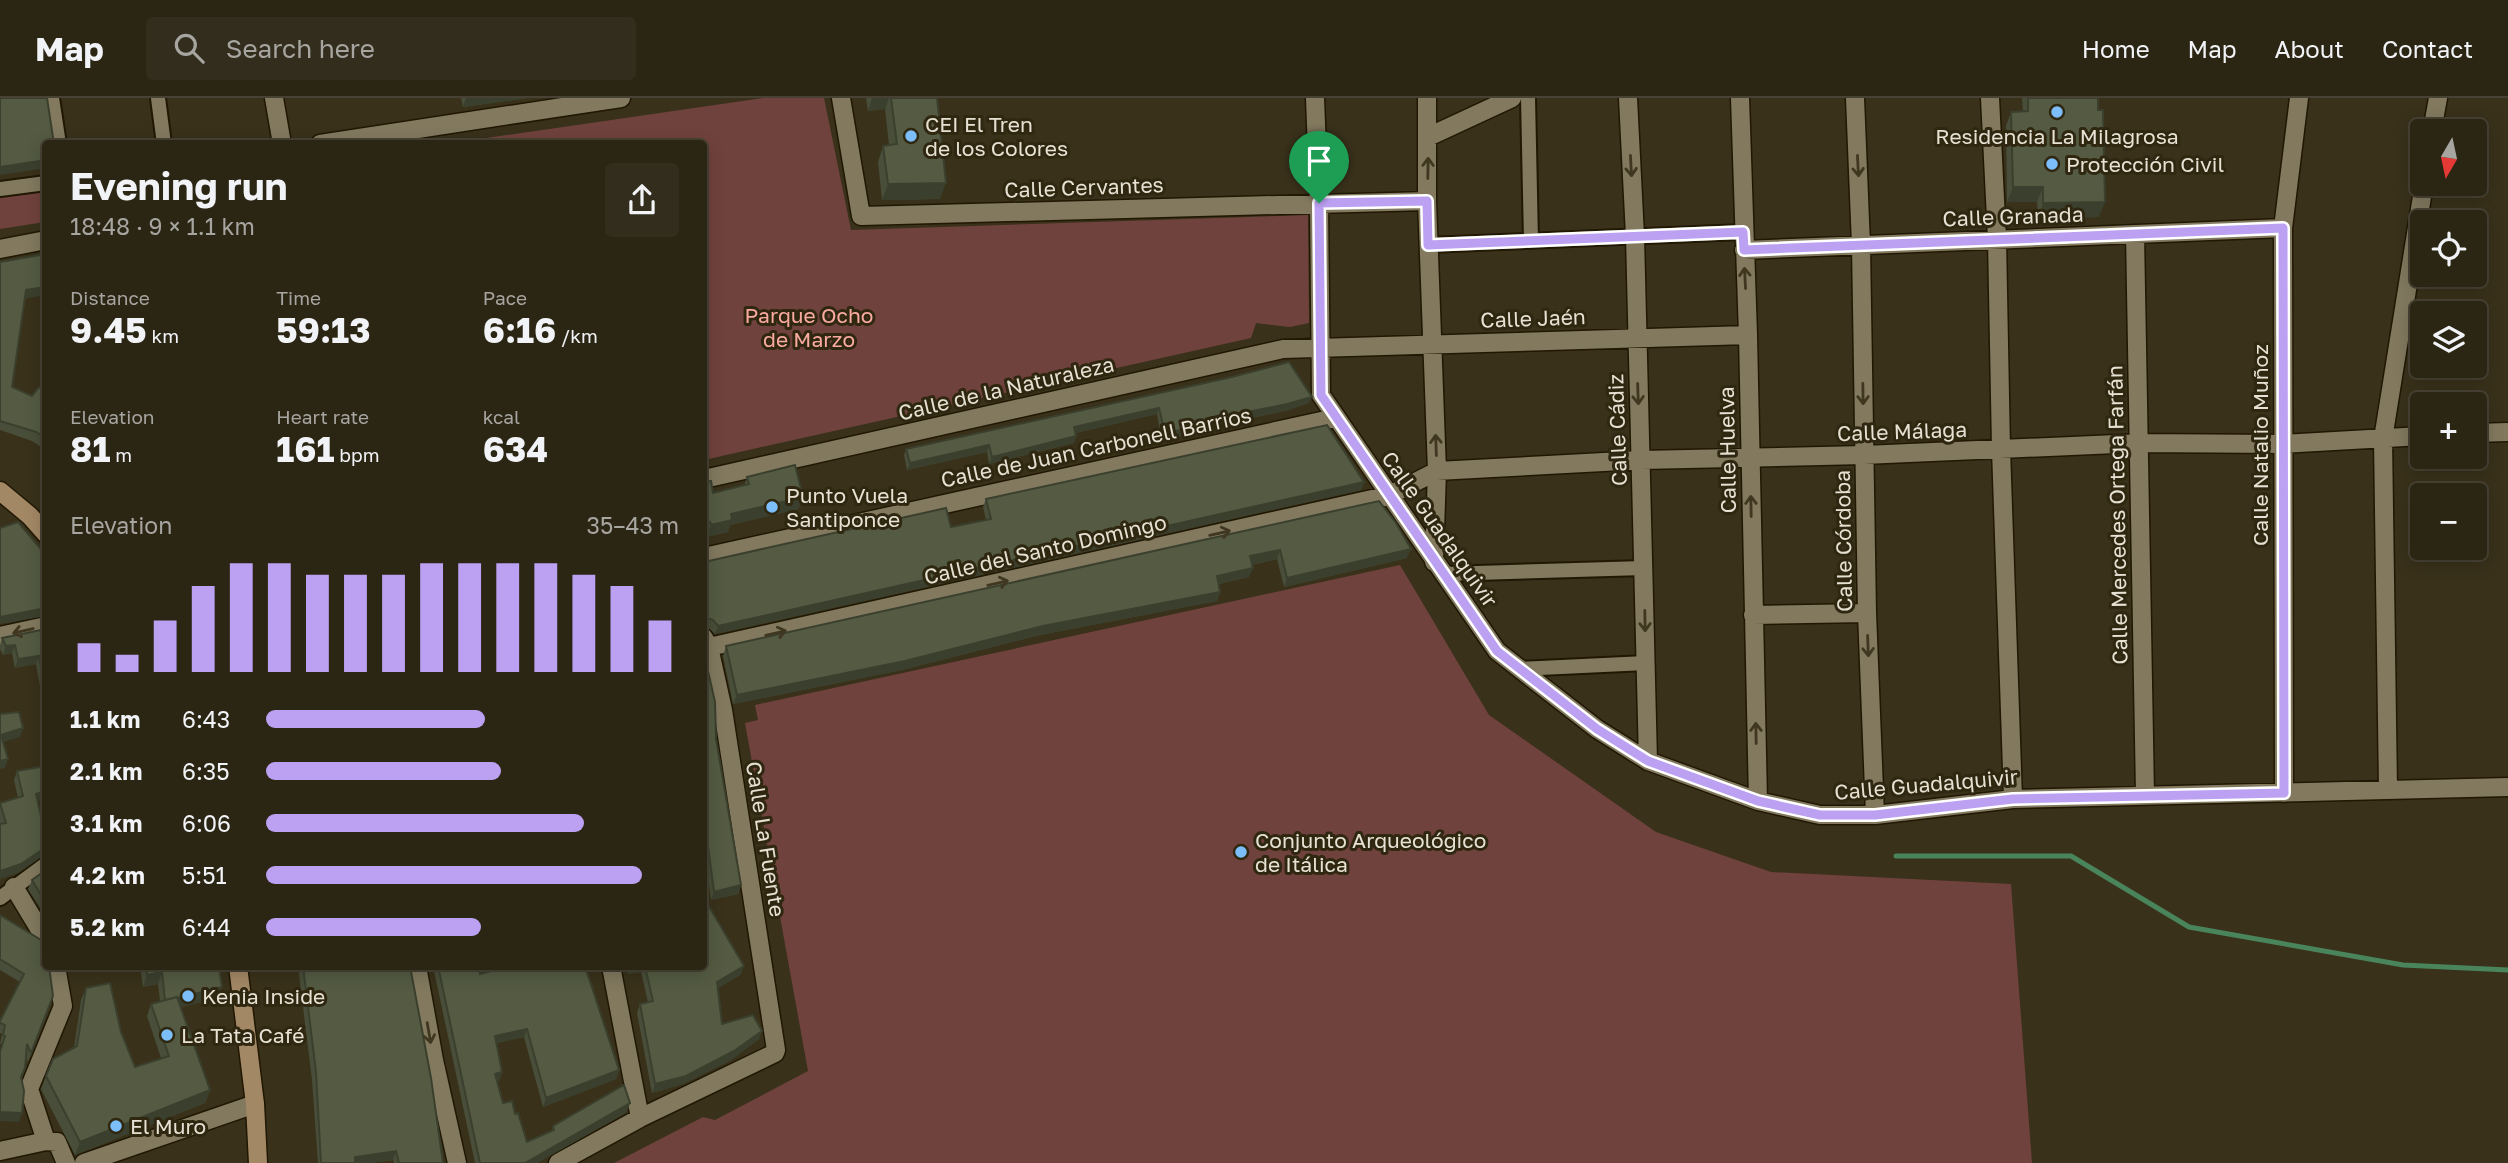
<!DOCTYPE html>
<meta charset="utf-8">
<style>
:root{--surface:#2b2514;--page:#332d1d;--text:#f1f3f6;--muted:#a6a5a0;--line:#474234;--accent:#bca0f2}
body{margin:0;font-family:"Golos Text",sans-serif;background:var(--page);color:var(--text);height:100vh;display:flex;flex-direction:column;font-size:26px;white-space:nowrap}
*{box-sizing:border-box;margin:0}
p{font-size:23px;color:var(--muted)}
.icon{flex:none;width:38px;height:38px;fill:none;stroke:currentColor;stroke-width:2;stroke-linecap:round;stroke-linejoin:round}
.map{position:relative;flex:1;overflow:hidden}
.sheet{position:absolute;left:42px;top:42px;width:665px;height:830px;display:flex;flex-direction:column;background:var(--surface);border-radius:7px;box-shadow:0 4px 18px #0003,0 0 0 2px var(--line)}
.sheet>*{flex:none}
.needle{width:46px;rotate:189deg}
.fabs{position:absolute;left:2410px;top:21px;display:grid;gap:14px}
.fabs a{display:grid;place-items:center;width:77px;height:77px;border-radius:7px;background:var(--surface);box-shadow:0 4px 18px #0003,0 0 0 2px var(--line);font-size:35px}
.pin{position:absolute;display:grid;place-items:center;width:60px;height:60px;color:#fff;margin:-72px -30px;border-radius:50% 50% 50% 0;rotate:-45deg;box-shadow:0 0 7px #0007}
.pin .icon{rotate:45deg}
.round{display:grid;place-items:center;flex:none;width:74px;height:74px;border-radius:7px;background:var(--page)}
.overview{display:flex;align-items:center;justify-content:space-between;height:119px;padding:0 28px}
h1{font-size:38px;font-weight:700;line-height:52px}
.metrics{display:grid;grid-template-columns:repeat(3,1fr);gap:10px;height:119px;padding:7px 28px}
.metrics div{display:grid;align-content:center}
.metrics b{font-size:35px;font-weight:700}
.metrics small{font-size:19px;font-weight:400}
.metrics p{font-size:19px}
.chart{height:196px;padding:14px 28px}
.chart p{display:flex;justify-content:space-between}
.chart svg{width:100%;height:126px;margin-top:7px;stroke:var(--accent);stroke-width:6}
ul{padding:0 28px;list-style:none;font-size:23px}
li{display:grid;grid-template-columns:112px 84px 1fr;align-items:center;height:52px}
li i{height:18px;border-radius:9px;background:var(--accent)}
header{display:flex;align-items:center;gap:42px;box-sizing:border-box;height:98px;padding:0 35px;background:var(--surface);border-bottom:2px solid var(--line)}
header strong{font-size:33px}
nav{display:flex;gap:38px;margin-inline-start:auto;font-size:24px}
.search{width:490px;height:63px;background:var(--page);display:flex;align-items:center;gap:18px;box-sizing:border-box;padding:0 24px;border-radius:7px;color:var(--muted);font-size:26px}
.map>svg:first-child{display:block}
</style>
<header>
<strong>Map</strong>
<div class="search"><svg class="icon" aria-label="search" viewBox="0 0 24 24"><circle cx="10" cy="10" r="6"/><path d="M15 15l6 6"/></svg>Search here</div>
<nav><a>Home</a><a>Map</a><a>About</a><a>Contact</a></nav>
</header>
<div class="map">
<svg width="2508" height="1065" viewBox="0 0 2508 1065">
<rect width="100%" height="100%" fill="#39311a"/>
<path fill="#70423d" d="M763,0H824L851,132L1308,117L1309,225L1290,229L1256,225L1251,240L704,362V46L452,45Z
M45,89V124L0,131V95Z
M1400,467L1489,617L1656,734L1771,774L2011,786L2032,1065H614L703,1019L715,1022L808,973L745,625L758,622L755,607Z"/>
<g fill="none" stroke-linecap="round" stroke-linejoin="round">
<path stroke="#49845b" stroke-width="5" d="M1896,758H2071L2189,829L2403,867L2508,872"/>
<g stroke="#201803" stroke-width="18">
<path id="pedestrian" d="M52,0L59,46
M158,0L164,46
M1528,0L1531,143
M0,91L46,85
M1428,147L1743,134
M1443,476L1644,470
M1520,571L1646,565
M0,800L46,766"/>
</g>
<g stroke="#201803" stroke-width="21">
<path id="minor" d="M274,0L282,46
M841,0L861,118L1427,103
M1315,0L1319,105L1321,297L1497,553L1597,631L1648,663L1758,703L1820,717H1875L2013,701L2508,689
M1427,0V103L1437,373L1434,464
M1628,0L1635,138L1648,663
M1740,0L1748,237L1758,703
M1855,0L1861,147L1867,515L1875,717
M1990,0L1997,141L2001,351L2013,701
M2432,33L2438,0
M1428,39L1512,0
M320,46L621,0
M2135,136L2145,697
M0,151L46,142
M1744,152L2283,130
M2474,335L2508,334
M704,381L1283,251L1748,237
M704,459L1335,320
M1753,517L1867,515
M0,538L46,528
M709,549L1390,397L1437,373L1641,362L1864,357L2139,345L2282,346L2422,338
M2388,692L2383,341L2424,86
M2284,695L2283,130L2299,0
M14,789L46,842
M417,868L434,962L457,1065
M611,868L640,1020
M46,1043L29,991L63,908L56,868
M0,1053L46,1043L57,1044L66,1065
M84,1065L255,1006
M558,1065L640,1020L775,955L776,952L723,612L709,549L704,540"/>
</g>
<g stroke="#201803" stroke-width="21">
<path id="secondary" d="M0,393L30,418L46,436
M238,868L255,1006L258,1065"/>
</g>
<use href="#pedestrian" stroke="#82795f" stroke-width="14"/>
<use href="#minor" stroke="#82795f" stroke-width="18"/>
<use href="#secondary" stroke="#a38865" stroke-width="18"/>
</g>
<path fill="#484e39" d="M461,0H528L463,9Z
M866,0H937L940,101L882,102L878,64L883,48L889,47L885,11L868,13Z
M2022,0H2098L2099,119L2038,120L2037,104H2007L2006,28L2011,14L2023,13Z
M0,164L25,201L12,289L32,298L46,292V352L32,343L0,332Z
M1232,279L1309,305L1285,313L1202,330L1200,334L1165,342L1164,337L1161,338L1157,316L1076,335L1074,345L989,366L987,354L907,372L904,357L906,351Z
M747,379L803,399L798,411L730,427L728,434L707,439L706,436L704,437V384L713,395L744,388Z
M1364,384L1361,392L715,536L710,531L704,529V464L951,429L986,422L983,409L986,401Z
M1379,403L1407,460L1284,489L1277,461L1252,467L1249,479L1219,486L1220,494L1217,503L1040,537L902,572L733,606L723,558L726,548Z
M46,531V588H40L36,566L15,570L12,555L3,557L0,551V547L2,540Z
M704,555L716,641L741,787L738,796L711,802L704,747Z
M46,668V701L37,703L46,740V753L44,757L18,775L0,725V705L18,700L14,682L17,673Z
M46,772V819L28,791L32,782Z
M0,817L53,898L28,964L26,959L21,979L19,1024L2,946H0L2,936L0,935V923L20,884L0,872Z
M140,868H219L222,889L218,900L181,909L210,992L205,1005L75,1057L41,991L46,978L74,950L81,902L86,890L121,934L135,969L161,960L147,918L151,906L160,903L158,886L143,889Z
M298,868H410L443,1065H394L393,1062L369,1065H318L312,982Z
M433,868H479L480,876L505,870V868H585L619,972L616,981L543,1009L524,939L497,945L502,974L499,983H497L503,1005L515,1016L527,1044L552,1033L553,1028L627,1014L537,1065H475Z
M627,868H744L740,877L718,890L722,926L759,941L731,962L683,986L652,995L637,915L640,906L648,904L641,874L628,876Z"/>
<path fill="#3b402e" d="M466,0H528L463,9Z
M872,0H889L885,11L868,13Z
M46,62V70L0,77V69Z
M946,85L940,101L882,102L888,86Z
M2013,89H2043L2037,104H2007Z
M2105,104L2099,119L2038,120L2043,105Z
M46,189V197L23,201L26,192Z
M1312,299L1309,305L1285,313L1202,330L1200,334L1165,342L1167,335L1202,323Z
M1159,310L1157,316L1072,336L1074,329Z
M1076,338L1074,345L989,366L992,359Z
M989,347L987,354L907,372L910,365Z
M1364,384L1361,392L715,536L718,528Z
M803,399L798,411L730,427L728,434L707,439L711,427L731,416Z
M710,424L706,436L704,437V426Z
M1411,451L1407,460L1284,489L1287,480Z
M1280,452L1277,461L1246,468L1250,458Z
M1253,470L1249,479L1214,487L1217,478Z
M1220,494L1217,503L1040,537L902,572L733,606L737,597L1043,528Z
M46,510V518L0,526V519Z
M15,547L12,555L3,557L6,548Z
M39,558L36,566L15,570L18,561Z
M46,579V588H40L43,580Z
M23,630L20,639L0,645L1,637Z
M8,661L5,670L0,671V663Z
M46,693V701L33,704L36,696Z
M46,749L44,757L18,775L0,781V773Z
M741,787L738,796L711,802L714,794Z
M631,868H643L641,874L628,876Z
M744,868L740,877L714,892L717,884Z
M162,874L158,886L143,889L147,877Z
M222,889L218,900L161,914L165,903Z
M527,931L524,939L492,946L495,938Z
M762,933L759,941L731,962L683,986L652,995L655,986Z
M619,972L616,981L543,1009L546,1000Z
M502,974L499,983L492,984L495,976Z
M210,992L205,1005L75,1057L80,1044Z
M630,1005L627,1014L537,1065H525Z
M0,1014L22,1015L19,1024L0,1023Z
M396,1053L393,1062L369,1065H353L355,1059Z"/>
<path fill="#545b42" stroke="#3b402e" stroke-width="2" d="M0,0H47L54,46H46V62L0,69Z
M891,0H937L946,85L888,86L883,48L897,46Z
M2028,0H2098V12H2103L2105,104L2043,105V89H2013L2011,14L2028,13Z
M46,156V189L26,192L12,289L32,298L39,289L46,292V340L36,334L0,323V164Z
M1289,264L1312,299L1287,306L1202,323L1203,327L1167,335L1166,331H1164L1159,310L1074,329L1076,338L992,359L989,347L910,365L906,351L1232,279Z
M1327,327L1364,384L718,528L713,522L707,520L704,512V464L946,410L951,429L991,421L986,401Z
M795,367L803,399L731,416L732,422L711,427L710,424L704,426V384L711,383L713,395L749,386L747,379Z
M1379,403L1396,425L1411,451L1287,480L1280,452L1250,458L1253,470L1217,478L1220,494L1043,528L905,563L737,597L726,548Z
M18,424L46,457V510L0,519V430Z
M46,531V579L43,580L39,558L18,561L15,547L6,548L2,540Z
M704,555L715,604L716,641L741,787L714,794L704,717Z
M19,614L23,630L1,637L8,661L0,663V616Z
M46,668V693L36,696L46,740V749L21,766L0,773V726L6,725L0,705L23,698L17,673Z
M46,772V805L32,782Z
M704,800L744,868L717,884L722,926L753,917L762,933L734,953L686,978L655,986L640,906L653,903L645,868H704Z
M0,817L46,845V868H49L53,898L31,955L27,946L25,970L21,979L24,993L22,1015L0,1014V954L5,938L3,937L5,927L0,925V923L24,876L0,861Z
M146,868H219L222,889L178,900L177,899L165,902L162,874L147,877Z
M303,868H410L431,980L443,1065H399L396,1053L355,1059V1065H321L316,974Z
M438,868H479L480,876L511,868H585L619,972L546,1000L527,931L495,938L502,974L495,976L503,1005L512,1003L515,1016L518,1015L527,1044L554,1032L553,1028L624,987L630,1005L525,1065H480Z
M110,885L121,934L135,969L169,958L151,906L177,899L210,992L80,1044L46,978L53,961L77,948L86,890Z"/>
<defs><path id="oneway-shaft" d="M-6 0H5M1.5-3L5.5 0L1.5 3" fill="none" stroke-width="1.6" stroke-linecap="round" stroke-linejoin="round" transform="scale(1.75)"/></defs>
<g stroke="#403720">
<use href="#oneway-shaft" transform="translate(1631 68) rotate(87)"/>
<use href="#oneway-shaft" transform="translate(1858 68) rotate(87)"/>
<use href="#oneway-shaft" transform="translate(1428 70) rotate(-89)"/>
<use href="#oneway-shaft" transform="translate(1745 180) rotate(-93)"/>
<use href="#oneway-shaft" transform="translate(1638 296) rotate(88)"/>
<use href="#oneway-shaft" transform="translate(1863 296) rotate(89)"/>
<use href="#oneway-shaft" transform="translate(1436 347) rotate(-92)"/>
<use href="#oneway-shaft" transform="translate(1751 408) rotate(-91)"/>
<use href="#oneway-shaft" transform="translate(1220 435) rotate(-13)"/>
<use href="#oneway-shaft" transform="translate(998 485) rotate(-13)"/>
<use href="#oneway-shaft" transform="translate(1645 523) rotate(89)"/>
<use href="#oneway-shaft" transform="translate(23 533) rotate(167)"/>
<use href="#oneway-shaft" transform="translate(776 535) rotate(-13)"/>
<use href="#oneway-shaft" transform="translate(1868 548) rotate(88)"/>
<use href="#oneway-shaft" transform="translate(1756 635) rotate(-91)"/>
<use href="#oneway-shaft" transform="translate(429 935) rotate(80)"/>
</g>
<g fill="none" stroke-linecap="round" stroke-linejoin="round">
<g stroke="#fff" stroke-width="14">
<path id="route" d="M1427,103L1428,147L1743,134L1744,152L2283,130L2284,695L2013,701L1875,717H1820L1758,703L1648,663L1597,631L1497,553L1321,297L1319,105Z"/>
</g>
<use href="#route" stroke="#bca0f2" stroke-width="9"/>
</g>
<g fill="#7cbef9" stroke="#2f2710" stroke-width="2.5">
<circle cx="2057" cy="14" r="7"/>
<circle cx="911" cy="38" r="7"/>
<circle cx="2052" cy="66" r="7"/>
<circle cx="772" cy="409" r="7"/>
<circle cx="1241" cy="754" r="7"/>
<circle cx="188" cy="898" r="7"/>
<circle cx="167" cy="937" r="7"/>
<circle cx="116" cy="1028" r="7"/>
</g>
<g text-anchor="middle" dominant-baseline="central" stroke-width="6" stroke-linejoin="round" paint-order="stroke">
<g font-size="21" fill="#e6e1d3" stroke="#2f2710" text-anchor="start">
<text x="925" y="26">CEI El Tren<tspan x="925" dy="24">de los Colores</tspan></text>
<text x="2057" y="38" text-anchor="middle">Residencia La Milagrosa</text>
<text x="2066" y="66">Protección Civil</text>
<text x="786" y="397">Punto Vuela<tspan x="786" dy="24">Santiponce</tspan></text>
<text x="1255" y="742">Conjunto Arqueológico<tspan x="1255" dy="24">de Itálica</tspan></text>
<text x="202" y="898">Kenia Inside</text>
<text x="181" y="937">La Tata Café</text>
<text x="130" y="1028">El Muro</text>
</g>
<g font-size="21" fill="#e6e1d3" stroke="#2f2710">
<text transform="translate(1084 89) rotate(-2)">Calle Cervantes</text>
<text transform="translate(2013 118) rotate(-2)">Calle Granada</text>
<text transform="translate(1533 220) rotate(-2)">Calle Jaén</text>
<text transform="translate(1006 290) rotate(-13)">Calle de la Naturaleza</text>
<text transform="translate(1617 332) rotate(-92)">Calle Cádiz</text>
<text transform="translate(1902 333) rotate(-2)">Calle Málaga</text>
<text transform="translate(2260 347) rotate(-90)">Calle Natalio Muñoz</text>
<text transform="translate(1096 349) rotate(-12)">Calle de Juan Carbonell Barrios</text>
<text transform="translate(1727 352) rotate(-91)">Calle Huelva</text>
<text transform="translate(2117 417) rotate(-91)">Calle Mercedes Ortega Farfán</text>
<text transform="translate(1440 431) rotate(55)">Calle Guadalquivir</text>
<text transform="translate(1843 443) rotate(-91)">Calle Córdoba</text>
<text transform="translate(1045 451) rotate(-13)">Calle del Santo Domingo</text>
<text transform="translate(1926 686) rotate(-5)">Calle Guadalquivir</text>
<text transform="translate(766 741) rotate(81)">Calle La Fuente</text>
</g>
<g font-size="21" fill="#faaaa1" stroke="#2f2710">
<text x="809" y="217">Parque Ocho<tspan x="809" dy="24">de Marzo</tspan></text>
</g>
</g>
</svg>
<div class="fabs">
<a><svg class="needle" viewBox="-14 -14 28 28"><path d="M0-13l5 13h-10z" fill="#e53935"/><path d="M0 13l5-13h-10z" fill="#a6a5a0"/></svg></a>
<a><svg class="icon" aria-label="locate" viewBox="0 0 24 24"><circle cx="12" cy="12" r="6"/><path d="M12 2v4M12 18v4M2 12h4M18 12h4"/></svg></a>
<a><svg class="icon" aria-label="layers" viewBox="0 0 24 24"><path d="M12 4l9 5-9 5-9-5zM3 14l9 5 9-5"/></svg></a>
<a>+</a>
<a>−</a>
</div>
<div class="pin" style="left:1319px;top:105px;background:#1e9e55"><svg class="icon" aria-label="arrive" viewBox="0 0 24 24"><path d="M6 21V4h12l-3 4 3 4H6"/></svg></div>
<section class="sheet">
<div class="overview"><div><h1>Evening run</h1><p>18:48 · 9 × 1.1 km</p></div><a class="round"><svg class="icon" aria-label="share" viewBox="0 0 24 24"><path d="M12 15V3M7 8l5-5 5 5M5 13v7h14v-7"/></svg></a></div>
<div class="metrics">
<div><p>Distance</p><b>9.45<small> km</small></b></div>
<div><p>Time</p><b>59:13</b></div>
<div><p>Pace</p><b>6:16<small> /km</small></b></div>
</div>
<div class="metrics">
<div><p>Elevation</p><b>81<small> m</small></b></div>
<div><p>Heart rate</p><b>161<small> bpm</small></b></div>
<div><p>kcal</p><b>634</b></div>
</div>
<div class="chart"><p><span>Elevation</span>35–43 m</p>
<svg viewBox="0 0 160 44" preserveAspectRatio="none"><path d="M5 44V34M15 44V38M25 44V26M35 44V14M45 44V6M55 44V6M65 44V10M75 44V10M85 44V10M95 44V6M105 44V6M115 44V6M125 44V6M135 44V10M145 44V14M155 44V26"/></svg>
</div>
<ul>
<li><b>1.1 km</b>6:43<i style="width:53%"></i></li>
<li><b>2.1 km</b>6:35<i style="width:57%"></i></li>
<li><b>3.1 km</b>6:06<i style="width:77%"></i></li>
<li><b>4.2 km</b>5:51<i style="width:91%"></i></li>
<li><b>5.2 km</b>6:44<i style="width:52%"></i></li>
</ul>
</section>
</div>
